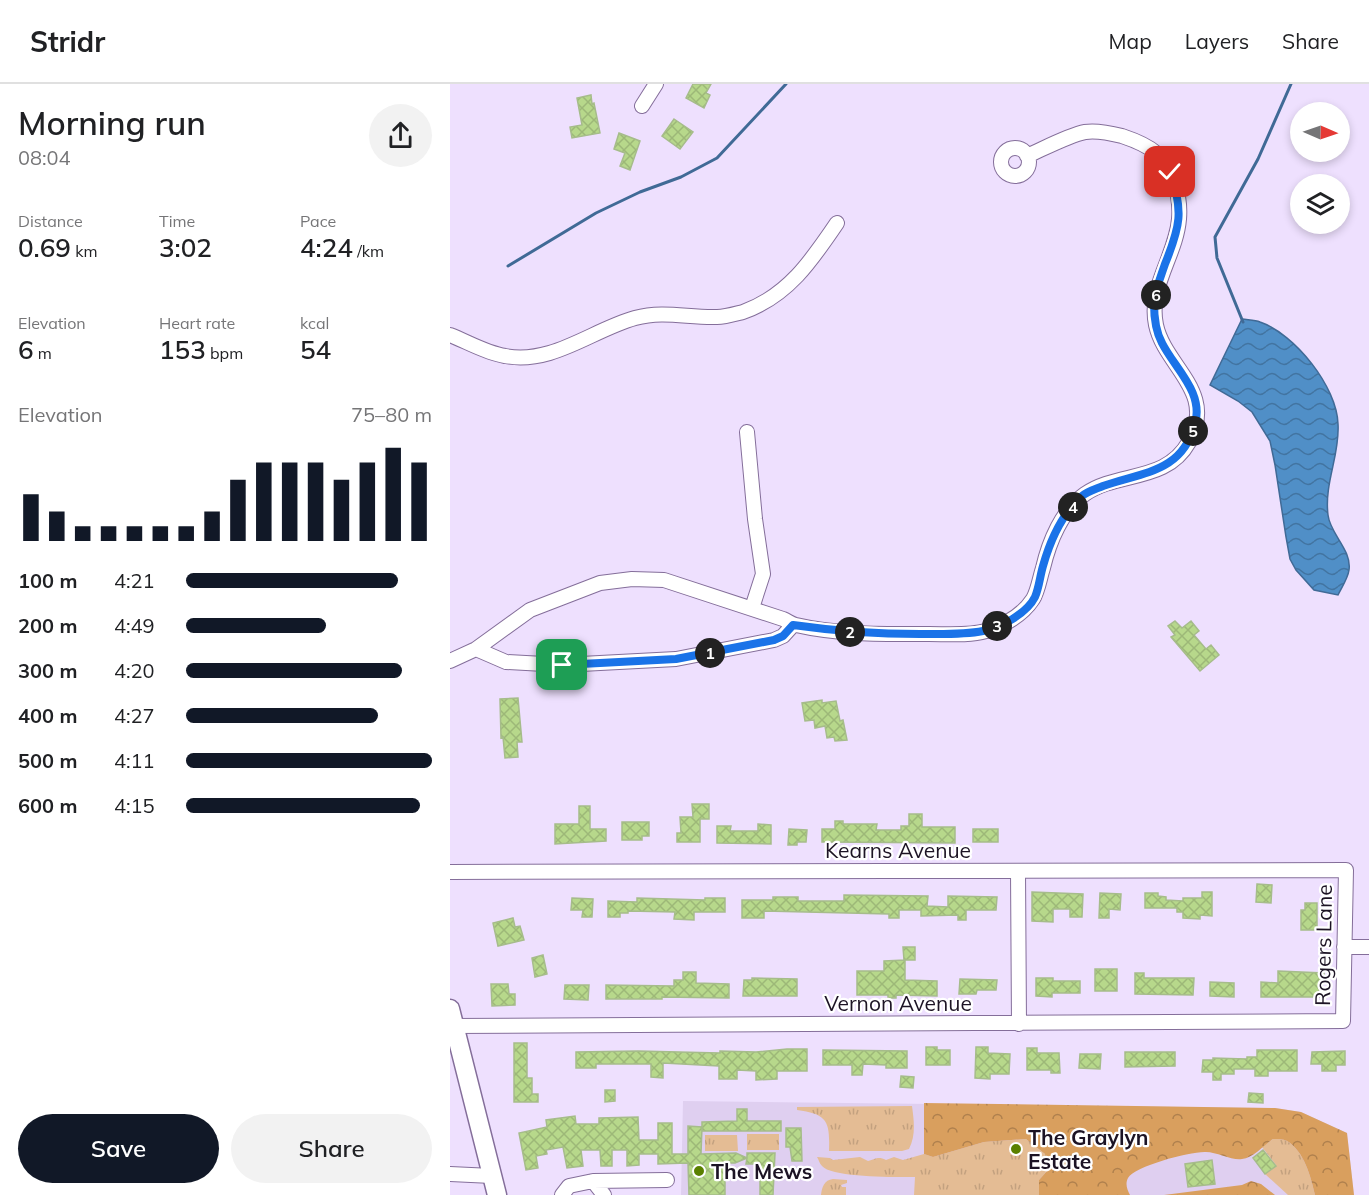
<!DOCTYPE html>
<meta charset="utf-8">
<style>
:root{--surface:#fff;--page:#f2f2f2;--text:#202124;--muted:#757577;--line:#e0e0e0;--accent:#111827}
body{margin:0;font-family:Mulish,sans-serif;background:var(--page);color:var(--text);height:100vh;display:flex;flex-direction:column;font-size:22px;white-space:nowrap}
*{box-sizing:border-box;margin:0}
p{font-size:20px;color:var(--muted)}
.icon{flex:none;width:33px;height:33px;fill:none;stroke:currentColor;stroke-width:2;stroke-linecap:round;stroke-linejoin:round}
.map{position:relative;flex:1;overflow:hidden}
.side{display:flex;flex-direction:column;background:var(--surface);width:450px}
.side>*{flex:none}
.needle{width:39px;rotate:92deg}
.tools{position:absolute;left:840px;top:18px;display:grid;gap:12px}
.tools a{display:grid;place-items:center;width:60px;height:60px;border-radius:50%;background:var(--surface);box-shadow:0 3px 9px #0003;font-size:30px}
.pin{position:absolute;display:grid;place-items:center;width:51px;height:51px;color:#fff;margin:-26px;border-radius:12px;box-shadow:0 3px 9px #0006}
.km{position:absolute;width:30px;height:30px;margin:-15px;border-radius:50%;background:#222;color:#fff;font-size:16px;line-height:30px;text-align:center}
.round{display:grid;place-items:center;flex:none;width:63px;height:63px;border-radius:32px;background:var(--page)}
.headline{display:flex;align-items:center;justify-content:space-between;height:102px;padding:0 18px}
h1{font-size:33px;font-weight:600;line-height:45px}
.metrics{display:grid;grid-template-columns:repeat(3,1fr);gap:9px;height:102px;padding:6px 18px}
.metrics div{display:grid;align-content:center}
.metrics b{font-size:26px;font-weight:600}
.metrics small{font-size:16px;font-weight:400}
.metrics p{font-size:16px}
.chart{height:168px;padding:12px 18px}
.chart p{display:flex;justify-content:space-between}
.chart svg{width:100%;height:108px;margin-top:6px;stroke:var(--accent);stroke-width:6}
.button{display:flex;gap:12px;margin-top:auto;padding:12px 18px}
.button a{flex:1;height:69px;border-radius:36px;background:var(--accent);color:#fff;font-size:24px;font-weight:600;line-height:69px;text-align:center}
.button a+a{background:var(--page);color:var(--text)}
ul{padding:0 18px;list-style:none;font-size:20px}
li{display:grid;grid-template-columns:96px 72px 1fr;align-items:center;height:45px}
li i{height:15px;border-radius:8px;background:var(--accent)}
header{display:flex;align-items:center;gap:36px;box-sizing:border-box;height:84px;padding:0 30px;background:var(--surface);border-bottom:2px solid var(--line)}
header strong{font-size:28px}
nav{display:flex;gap:33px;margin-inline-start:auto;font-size:21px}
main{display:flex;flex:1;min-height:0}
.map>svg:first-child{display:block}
</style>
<header>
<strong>Stridr</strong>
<nav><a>Map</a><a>Layers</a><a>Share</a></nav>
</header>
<main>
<section class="side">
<div class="headline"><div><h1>Morning run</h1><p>08:04</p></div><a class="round"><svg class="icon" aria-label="share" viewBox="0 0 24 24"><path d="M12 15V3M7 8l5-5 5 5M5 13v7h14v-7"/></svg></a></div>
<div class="metrics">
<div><p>Distance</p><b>0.69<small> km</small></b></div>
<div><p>Time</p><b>3:02</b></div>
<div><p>Pace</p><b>4:24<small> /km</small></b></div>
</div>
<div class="metrics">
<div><p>Elevation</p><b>6<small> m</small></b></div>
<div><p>Heart rate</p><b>153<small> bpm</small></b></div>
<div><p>kcal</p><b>54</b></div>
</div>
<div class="chart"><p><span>Elevation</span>75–80 m</p>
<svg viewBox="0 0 160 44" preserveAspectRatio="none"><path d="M5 44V25M15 44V32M25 44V38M35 44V38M45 44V38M55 44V38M65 44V38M75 44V32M85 44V19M95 44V12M105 44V12M115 44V12M125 44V19M135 44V12M145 44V6M155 44V12"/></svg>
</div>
<ul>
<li><b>100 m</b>4:21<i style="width:86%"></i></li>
<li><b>200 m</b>4:49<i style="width:57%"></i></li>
<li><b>300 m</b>4:20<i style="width:88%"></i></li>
<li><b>400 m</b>4:27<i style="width:78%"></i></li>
<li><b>500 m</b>4:11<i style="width:100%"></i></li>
<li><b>600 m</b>4:15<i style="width:95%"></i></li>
</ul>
<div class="button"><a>Save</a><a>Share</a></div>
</section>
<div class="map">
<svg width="919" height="1111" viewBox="0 0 919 1111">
<defs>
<pattern id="grass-tufts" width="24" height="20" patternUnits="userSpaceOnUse" patternTransform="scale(1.5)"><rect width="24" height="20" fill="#e4bc94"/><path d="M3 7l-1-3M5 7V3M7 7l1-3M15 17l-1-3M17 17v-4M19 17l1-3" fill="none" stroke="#c3a17f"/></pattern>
<pattern id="forest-crowns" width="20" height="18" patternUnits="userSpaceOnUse" patternTransform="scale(1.5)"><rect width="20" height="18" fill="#d99f5e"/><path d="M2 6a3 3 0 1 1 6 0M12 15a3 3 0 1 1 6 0" fill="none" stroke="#af804d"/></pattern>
<pattern id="water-waves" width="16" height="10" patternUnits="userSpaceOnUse" patternTransform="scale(1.5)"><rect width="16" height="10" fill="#508fc7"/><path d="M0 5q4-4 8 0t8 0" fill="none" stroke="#4274a1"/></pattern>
<pattern id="building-cross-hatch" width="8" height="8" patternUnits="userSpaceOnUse" patternTransform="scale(1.5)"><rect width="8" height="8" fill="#b7d88b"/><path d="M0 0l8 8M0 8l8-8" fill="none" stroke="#9db878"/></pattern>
</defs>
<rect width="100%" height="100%" fill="#eee0fe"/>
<path fill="#dfcff0" d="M233,1017L826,1024L851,1028L897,1049L904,1111H231Z"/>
<path fill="url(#grass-tufts)" d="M462,1022C464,1037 466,1051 459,1065L452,1067H379C380,1038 378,1030 347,1026V1023Z
M297,1050H329V1066H297Z
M255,1051H287L288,1067H255Z
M576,1055L595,1070L597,1087L589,1096V1111H464L465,1093C447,1093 382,1094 372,1082C369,1079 369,1076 367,1073L380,1074L383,1076L410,1073L418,1077C426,1075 428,1072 436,1076L444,1073L453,1076L474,1070L483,1073L534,1058Z
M823,1055C827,1055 833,1055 837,1057C854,1067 861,1093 865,1111H838L815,1090L826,1081L812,1063Z
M383,1095L397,1096V1099L391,1101L392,1103H396V1111H371C372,1103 374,1096 383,1095Z"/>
<path fill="url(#forest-crowns)" d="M474,1019L825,1024L851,1028L897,1049L904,1111H865C861,1093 854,1067 837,1057C833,1055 827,1055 823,1055C814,1061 803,1074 792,1075C783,1077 767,1068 756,1068C741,1067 685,1082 678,1094C675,1100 677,1105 680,1111H589V1096L597,1087L595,1070L576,1055L534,1058L483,1073L474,1070Z
M801,1097L811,1100L825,1111H714L792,1101Z"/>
<path fill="url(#water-waves)" stroke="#406a96" stroke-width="1.5" d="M792,235C798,236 805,236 810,238C845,250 887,303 888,340C890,371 874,399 878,431C880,450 902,466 899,486C898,494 892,503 888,511L864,506L846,486L840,475L836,453L825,381L820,357L802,328L788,317L760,301Z"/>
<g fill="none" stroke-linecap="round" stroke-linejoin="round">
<path stroke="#406a96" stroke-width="3" d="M58,182L146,129L190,108L231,93L267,74L336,0
M793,238L767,174L765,153L808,75L841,0"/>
</g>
<path fill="url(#building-cross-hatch)" stroke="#a6bc8b" stroke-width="1.5" d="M243,0H261L256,9L260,11L254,24L236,14Z
M141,11L142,20L144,19L150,49L122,54L120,43L132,41L127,14Z
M224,35L243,48L230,65L212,52Z
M169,49L190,57L180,86L170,82L175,69L164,65Z
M725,537L732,544L741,537L749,547L744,551L756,565L761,561L769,571L750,587L721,553L725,551L718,542Z
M68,614L72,658H67L68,673L55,674L53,653L51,654L50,615Z
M372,616V619L386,617L390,637L393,636L397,656L385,657L384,653L377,654L375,642L365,644L364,636L355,637L352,619Z
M242,720H259V735H250V758H227V749H231L230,733H243Z
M129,722H140V745H156V757L105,760V740H129Z
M459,730H472V743H505V759L372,758V745H385V737H393V740H427L426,746H451V742H459Z
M172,738H199V752H192V756H172Z
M308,740L321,741V760L267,759V742H281L280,747H308Z
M339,745L357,746L356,758H347V761H338Z
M523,745H548V758H523Z
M807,800L822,801L821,819L806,818Z
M582,808L633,810L632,833H620V825H603V838L582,837Z
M752,808H762V832L750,831V835L733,834V828H727V824H695V809H708V812L716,813V816L733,817V814H752Z
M650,809L671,810L670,826L659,825V834H649Z
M394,811L478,812L477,822L498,823V812L547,813L546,826H516V836H508V831L471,832V826H449V834H439V830L314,827V834H292V816H323V813H348V817H394Z
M122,814L143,815L142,833H132L133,826H121Z
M187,814L255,816V814H275V828H244V836L224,835L225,828L178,827V829H170V833H158V817L187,818Z
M855,819H867V846H851V826H855Z
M63,834L65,843L70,842L74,856L48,862L43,839Z
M453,863H465V876H454Z
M93,871L97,890L85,893L82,874Z
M455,876V896L487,897V912L446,911V914H438V911H407V887H434V877Z
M645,885H667V907H645Z
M828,887L874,889V898H869V913H811V898L828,899Z
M233,888H246V899L279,900V914L212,913V915H156V901L224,902V896H233Z
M685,889H694V894H744L743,911L685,910Z
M302,894L347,895V912H293L294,896H302Z
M586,894H603V897H630V909H602V913L586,912Z
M510,895L547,896L546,906H527L526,910H509Z
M760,898L784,899V913L760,912Z
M41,900H58L59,910H65V921L42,922Z
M115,901H139L138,916L114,915Z
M64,959H77V994H82V1010H88V1018H64Z
M476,963H487V966H500V981H476Z
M526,963H538V969L560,970L559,990H540V995L525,994Z
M577,964H587V969H609L610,989H601V986H577Z
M337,965H357V987H327V995L306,996V987L287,986V995H269V982L213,979V994L201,993V980H146V984H126V968L188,967L270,969V967L306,968Z
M373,966L457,967V984H436V981L413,980L412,991H402V981H373Z
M807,966H847V987H818V992H805V985H784V990H771V996H763V988H752L753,976H763V974L797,975V973H807Z
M895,967V981H886V987H872V980H861L862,968Z
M675,968H725V982L675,983Z
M630,970H651L650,985L629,984Z
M451,992L464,993L463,1004L450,1003Z
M155,1006H165V1017L155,1018Z
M799,1009L813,1010V1019L798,1018Z
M287,1025H297V1037H331V1047H252V1038L287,1037Z
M125,1032L126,1040H149V1034L188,1033L189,1056H208V1039H222V1070H238V1042L252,1043L251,1070L286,1069L297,1074V1069H325L323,1111H310V1080H296L297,1074L285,1079H275V1111H239L238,1079L208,1080V1070H189V1081L177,1082V1066H162V1082H151L150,1066H131L133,1082L117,1084L113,1063L96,1066L97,1070L86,1072L88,1084L76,1086L69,1049L97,1043L96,1036Z
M336,1044H351L352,1077H342L340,1063H336Z
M813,1066L826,1082L815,1090L803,1074Z
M762,1076L765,1100L738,1103L735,1080Z"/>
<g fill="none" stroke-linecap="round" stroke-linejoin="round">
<g stroke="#846e9a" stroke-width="16">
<path id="minor" d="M192,22L206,0
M551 78a14 14 0 1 1 28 0a14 14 0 1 1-28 0Z
M0,251C18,258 36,269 55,272C102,281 142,246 185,234C214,226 238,234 267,233C275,233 285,230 293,228C338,212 362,176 387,139
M297,348L305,435L313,490L302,524
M26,565L56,578L112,581L226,575L324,556L333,552L343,541
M0,577L26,565L80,526L150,499L182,495L214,496L333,535C338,537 341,540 346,541C389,551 435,550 479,550C497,550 519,552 536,547C555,541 572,532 583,515C588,507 590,493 593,484C599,458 612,426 635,410C668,387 716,399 739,358C767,307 715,283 706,241C698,202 726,172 729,135C731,112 723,85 706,69C697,61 684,56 672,52C660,49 647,46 635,48C619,51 593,65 577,72
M568,787L569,940
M0,788L896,786L893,937L0,942
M894,863H919
M0,1090L42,1092
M143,1097L217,1096
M112,1111L119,1102L143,1097L154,1111"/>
</g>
<g stroke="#846e9a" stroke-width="21">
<path id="major" d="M0,925L47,1111"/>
</g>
<use href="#minor" stroke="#fff" stroke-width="14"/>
<use href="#major" stroke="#fff" stroke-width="18"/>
</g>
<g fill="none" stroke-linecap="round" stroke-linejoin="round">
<g stroke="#fff" stroke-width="12">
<path id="route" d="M112,581L226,575L324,556L333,552L343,541C385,547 427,550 470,550C491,550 513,551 533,547C551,544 577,529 585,513C589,504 590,492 593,482C600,457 612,430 632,412C638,407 646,405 653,402C692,388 732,389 745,340C754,308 725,285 712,259C706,248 704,232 704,219C705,206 711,192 715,180C730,143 734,127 720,88"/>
</g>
<use href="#route" stroke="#1a73e8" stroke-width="8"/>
</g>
<g fill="#5a8000" stroke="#fff" stroke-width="2">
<circle cx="566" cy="1065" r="6"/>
<circle cx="249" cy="1087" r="6"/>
</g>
<g text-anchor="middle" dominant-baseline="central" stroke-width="4.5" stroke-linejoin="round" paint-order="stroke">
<g font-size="21" fill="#1c1324" stroke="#fff">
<text x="448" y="766">Kearns Avenue</text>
<text transform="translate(873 861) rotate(-89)">Rogers Lane</text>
<text x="448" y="919">Vernon Avenue</text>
</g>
<g font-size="21" font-weight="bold" fill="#1c1324" stroke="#fff" text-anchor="start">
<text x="578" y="1053">The Graylyn<tspan x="578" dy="24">Estate</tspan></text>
<text x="261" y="1087">The Mews</text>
</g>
</g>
</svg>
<div class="tools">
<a><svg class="needle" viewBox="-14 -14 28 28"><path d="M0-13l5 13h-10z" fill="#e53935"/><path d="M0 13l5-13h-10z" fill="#757577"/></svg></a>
<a><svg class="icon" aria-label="layers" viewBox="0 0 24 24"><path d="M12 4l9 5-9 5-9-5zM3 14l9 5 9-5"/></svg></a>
</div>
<div class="pin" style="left:112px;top:581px;background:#1e9e55"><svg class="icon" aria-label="arrive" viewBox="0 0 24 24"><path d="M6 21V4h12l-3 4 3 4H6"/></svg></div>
<div class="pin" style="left:720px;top:88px;background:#d93025"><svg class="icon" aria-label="check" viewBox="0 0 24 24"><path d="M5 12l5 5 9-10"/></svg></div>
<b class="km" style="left:260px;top:569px">1</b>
<b class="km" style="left:400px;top:548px">2</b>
<b class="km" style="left:547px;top:542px">3</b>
<b class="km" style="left:623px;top:423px">4</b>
<b class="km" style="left:743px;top:347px">5</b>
<b class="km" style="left:706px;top:211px">6</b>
</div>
</main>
